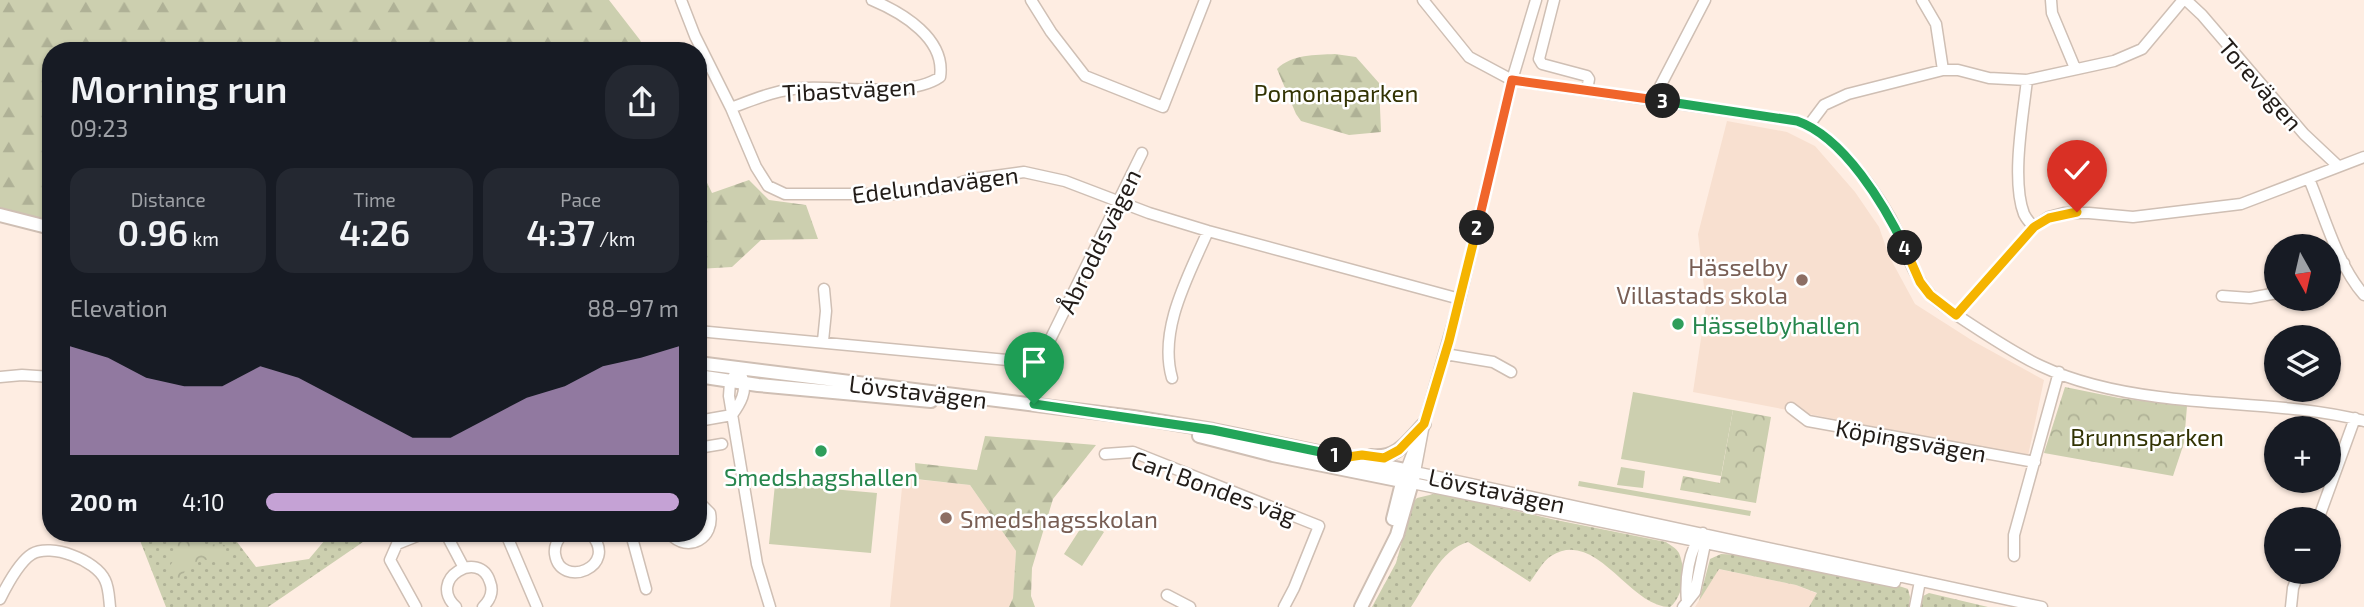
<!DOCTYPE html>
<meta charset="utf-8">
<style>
:root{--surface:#171b24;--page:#242831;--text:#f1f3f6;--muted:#9ea1a6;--accent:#c5a2d5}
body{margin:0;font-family:"Exo 2",sans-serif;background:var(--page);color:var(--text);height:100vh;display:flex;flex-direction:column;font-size:26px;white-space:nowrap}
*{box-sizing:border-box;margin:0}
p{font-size:23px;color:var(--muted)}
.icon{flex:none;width:38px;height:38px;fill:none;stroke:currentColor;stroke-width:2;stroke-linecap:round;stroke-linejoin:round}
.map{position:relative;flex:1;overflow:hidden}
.details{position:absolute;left:42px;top:42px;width:665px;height:500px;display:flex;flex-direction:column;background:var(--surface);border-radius:28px;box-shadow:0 2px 5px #0004}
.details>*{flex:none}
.needle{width:46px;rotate:172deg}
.buttons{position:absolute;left:2264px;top:234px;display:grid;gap:14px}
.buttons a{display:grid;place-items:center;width:77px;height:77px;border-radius:50%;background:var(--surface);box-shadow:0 2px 5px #0004;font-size:35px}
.pin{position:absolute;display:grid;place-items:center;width:60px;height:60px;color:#fff;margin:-72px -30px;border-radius:50% 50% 50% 0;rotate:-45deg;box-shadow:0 0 7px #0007}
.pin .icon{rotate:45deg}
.km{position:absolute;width:35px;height:35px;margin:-18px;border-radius:50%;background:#222;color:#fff;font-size:19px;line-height:35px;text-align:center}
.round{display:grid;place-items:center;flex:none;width:74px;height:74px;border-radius:28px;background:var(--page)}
.overview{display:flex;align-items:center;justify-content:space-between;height:119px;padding:0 28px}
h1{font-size:38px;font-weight:600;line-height:52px}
.figures{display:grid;grid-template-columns:repeat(3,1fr);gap:10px;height:119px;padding:7px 28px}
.figures div{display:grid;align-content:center;border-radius:18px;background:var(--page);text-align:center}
.figures b{font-size:35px;font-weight:600}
.figures small{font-size:19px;font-weight:400}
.figures p{font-size:19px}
.chart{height:196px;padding:14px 28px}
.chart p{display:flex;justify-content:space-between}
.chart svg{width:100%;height:126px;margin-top:7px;fill:var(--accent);opacity:.7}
ul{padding:0 28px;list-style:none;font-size:23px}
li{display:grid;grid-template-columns:112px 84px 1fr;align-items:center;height:52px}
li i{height:18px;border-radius:9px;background:var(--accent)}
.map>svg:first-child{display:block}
</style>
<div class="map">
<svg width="2364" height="607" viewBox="0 0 2364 607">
<defs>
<pattern id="grass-dots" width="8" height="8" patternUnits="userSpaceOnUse" patternTransform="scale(1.75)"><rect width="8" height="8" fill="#cccfaf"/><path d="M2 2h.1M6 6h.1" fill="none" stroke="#afb196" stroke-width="1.8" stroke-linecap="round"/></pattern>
<pattern id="forest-firs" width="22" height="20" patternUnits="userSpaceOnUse" patternTransform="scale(1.75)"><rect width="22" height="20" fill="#cccfaf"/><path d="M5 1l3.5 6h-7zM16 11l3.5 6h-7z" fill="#afb196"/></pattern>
<pattern id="park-crowns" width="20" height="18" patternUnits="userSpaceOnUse" patternTransform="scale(1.75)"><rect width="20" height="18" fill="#cccfaf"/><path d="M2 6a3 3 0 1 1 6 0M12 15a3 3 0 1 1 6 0" fill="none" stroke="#afb196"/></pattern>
</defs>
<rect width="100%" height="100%" fill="#feede2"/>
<path fill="#f8e0d0" d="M1727,121L1787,132L1815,146L1855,192L1879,227L1889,256L1915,304L1973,341L2044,380L2028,456L1693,392L1706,305L1698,234Z
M903,478L970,485L1016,551L1013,598L1009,607H890Z
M1718,569L1796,585L1818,594L1809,607H1695Z"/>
<path fill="url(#grass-dots)" d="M1438,493L1556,520L1666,542C1670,545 1676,548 1679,553C1686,569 1684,596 1670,607C1629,607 1596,527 1551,556C1543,561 1536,574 1530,582L1468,542C1441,549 1426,585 1411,607H1372L1396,563L1413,502L1417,498Z
M149,534H231L256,567L309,559L330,534H345L363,542L268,607H166L139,538Z
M1721,554L1743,555L1896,585L1908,589L1910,597L1909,607H1809L1817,593L1796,585L1719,569L1699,601L1710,559Z
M1929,593L1988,607H1920L1923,596Z"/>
<path fill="url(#forest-firs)" d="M0,0H609L640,40L645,51H51V223L0,209Z
M1335,54L1356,57L1379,83L1381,132L1349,135L1301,121L1296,114L1277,69C1292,54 1315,55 1335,54Z
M698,164L712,193L749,180L769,200L806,205L818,239L761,240L732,267L698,269Z
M985,436L1096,445L1053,499L1032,568L1031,596L1035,607H1009L1013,598L1016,551L970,485L916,479L915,463L977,470Z"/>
<path fill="url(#park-crowns)" d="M2065,387L2119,398L2187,406L2184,443L2173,476L2044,453Z
M1733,410L1771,417L1756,503L1680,490L1683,476L1720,483Z
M191,536L202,544L226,545L225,560C201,559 193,558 180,579L167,571L176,556L175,542Z"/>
<path fill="#cccfaf" d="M1633,392L1733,410L1721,476L1621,459Z
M1621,467L1645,471L1643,488L1617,485Z
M1579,481L1751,511L1750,516L1578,486Z
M775,484L877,493L871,553L769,544Z
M1086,520L1104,532L1082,566L1064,554Z"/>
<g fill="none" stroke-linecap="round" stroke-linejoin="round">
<g stroke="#cfbfb4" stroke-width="13">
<path id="street" d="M681,0L695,36L731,108L756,167L768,186L785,194H893L938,189L973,179L1024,172L1065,181L1149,213L1208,231L1460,299
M1031,0L1051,32L1085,76L1163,107L1205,0
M1423,0L1469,57L1512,80L1797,121C1835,133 1872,186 1891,219C1904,243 1911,274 1930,294C1936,302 1947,308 1955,314C1979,330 2015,354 2041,366C2077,383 2119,392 2159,397C2226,406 2298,404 2364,421
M1554,0L1539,59L1542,64L1587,76L1589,79L1587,90
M1922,0L1936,24L1943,70
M2051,0L2052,13L2075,68
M2186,0L2202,15L2304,134L2338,166
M2027,80C2023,115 2011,181 2024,214C2026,218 2030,223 2034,227
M1653,100L1705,0
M731,108C755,99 778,89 805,88C842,86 910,98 940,77C946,39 903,13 872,0
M1809,125L1824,105L1848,94L1943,70H1958L1989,78L2027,80L2114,61L2142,49L2183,0
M2309,179C2325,217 2337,264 2364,295
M2329,271L2344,263
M2222,296L2250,298L2277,293
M1956,315L2034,227L2049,217L2064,213H2089L2133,217L2241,204L2364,157
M698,331L1029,362L1037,359L1044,352L1142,153
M823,341L826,311L824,289
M1445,354L1493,362L1511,372
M738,369L730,382L729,396L757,564L770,607
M0,377L22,375L51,377
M1172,378C1158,329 1189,275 1208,231
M1791,408L1808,421L2035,462
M732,415C740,404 748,391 742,377
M698,421L732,415
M1424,424L1415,472L2042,607
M1423,427L1460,299L1512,80L1536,0
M698,448L722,444
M1105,454L1133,452L1319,526L1294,588L1284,607
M1406,470L1417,441
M1412,483L1895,582
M2318,520L2355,418
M446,534L464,568
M506,534L537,607
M563,534C557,540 554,546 555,554C560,590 620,567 591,534
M631,534L646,589
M670,534C688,554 715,538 710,513L698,501
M2014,556V535L2059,372
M1167,595L1190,607
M0,599C7,585 19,562 32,554C51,543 96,560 105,580C109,588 109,598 110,607
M416,607L390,560L397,544L422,534
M456,607C426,579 480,548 490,582C494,592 490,600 483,607
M1683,607L1695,592L1705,544L1703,533C1688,550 1685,580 1687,602
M1915,607L1920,581
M2291,607L2293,588L2299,572"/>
</g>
<g stroke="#cfbfb4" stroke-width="16">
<path id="secondary" d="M0,215L51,228
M698,363L1133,417L1213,430L1415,472L1397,535L1361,607
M698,376L758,385L931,401
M1199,436L1273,455L1412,483
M1371,456C1397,459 1407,442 1424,424
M1393,519L1404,475"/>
</g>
<use href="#street" stroke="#fff" stroke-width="10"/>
<use href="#secondary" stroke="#fff" stroke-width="12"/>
</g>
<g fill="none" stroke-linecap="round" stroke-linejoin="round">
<g stroke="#fff" stroke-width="14">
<path id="split-1" d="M1034,404L1213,430L1335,455"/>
</g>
<g stroke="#fff" stroke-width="14">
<path id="split-2" d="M1335,455L1348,457L1362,455L1384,458L1399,450L1424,424L1449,341L1477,228"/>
</g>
<g stroke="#fff" stroke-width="14">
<path id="split-3" d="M1477,228L1512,80L1663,101"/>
</g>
<g stroke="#fff" stroke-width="14">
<path id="split-4" d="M1663,101L1797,121C1844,137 1885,206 1905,248"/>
</g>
<g stroke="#fff" stroke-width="14">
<path id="split-5" d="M1905,248L1920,282L1930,295L1956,315L2034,227L2049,218L2077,212"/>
</g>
<use href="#split-1" stroke="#22a559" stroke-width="9"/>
<use href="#split-2" stroke="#f5b400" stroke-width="9"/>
<use href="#split-3" stroke="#f0652b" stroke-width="9"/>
<use href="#split-4" stroke="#22a559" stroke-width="9"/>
<use href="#split-5" stroke="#f5b400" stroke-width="9"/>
</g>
<g fill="#8d6e63" stroke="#fff" stroke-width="2.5">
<circle cx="1802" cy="280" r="7"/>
<circle cx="946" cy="518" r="7"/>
</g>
<g fill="#2e9e5b" stroke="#fff" stroke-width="2.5">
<circle cx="1678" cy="324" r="7"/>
<circle cx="821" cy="451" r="7"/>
</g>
<g text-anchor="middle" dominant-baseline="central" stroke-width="5" stroke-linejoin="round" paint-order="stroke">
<g font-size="24" fill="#221c18" stroke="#fff">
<text transform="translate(2261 84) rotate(49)">Torevägen</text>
<text transform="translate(849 89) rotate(-3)">Tibastvägen</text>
<text transform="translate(935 184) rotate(-7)">Edelundavägen</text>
<text transform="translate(1099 241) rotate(-64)">Åbroddsvägen</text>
<text transform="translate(918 391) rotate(7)">Lövstavägen</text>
<text transform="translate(1911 440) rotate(10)">Köpingsvägen</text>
<text transform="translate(1214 487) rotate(20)">Carl Bondes väg</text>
<text transform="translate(1497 490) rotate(12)">Lövstavägen</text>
</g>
<g font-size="24" fill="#323303" stroke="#fff">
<text x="1336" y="92">Pomonaparken</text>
<text x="2147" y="436">Brunnsparken</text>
</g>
<g font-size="24" fill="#785e54" stroke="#fff" text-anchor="end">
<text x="1788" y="266">Hässelby<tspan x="1788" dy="28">Villastads skola</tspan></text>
<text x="960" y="518" text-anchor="start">Smedshagsskolan</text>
</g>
<g font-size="24" fill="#27864d" stroke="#fff" text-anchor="start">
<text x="1692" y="324">Hässelbyhallen</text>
<text x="821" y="476" text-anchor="middle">Smedshagshallen</text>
</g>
</g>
</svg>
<div class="buttons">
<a><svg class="needle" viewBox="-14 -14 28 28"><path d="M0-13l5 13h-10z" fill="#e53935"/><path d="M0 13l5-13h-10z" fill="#9ea1a6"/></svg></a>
<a><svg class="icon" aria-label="layers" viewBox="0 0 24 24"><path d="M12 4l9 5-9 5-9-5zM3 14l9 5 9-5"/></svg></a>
<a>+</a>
<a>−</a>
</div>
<div class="pin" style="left:1034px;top:404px;background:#1e9e55"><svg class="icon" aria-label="arrive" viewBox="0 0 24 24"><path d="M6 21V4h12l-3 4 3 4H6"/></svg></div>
<div class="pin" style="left:2077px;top:212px;background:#d93025"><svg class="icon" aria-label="check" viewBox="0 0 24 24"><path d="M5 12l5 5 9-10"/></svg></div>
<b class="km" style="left:1335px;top:455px">1</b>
<b class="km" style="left:1477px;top:228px">2</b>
<b class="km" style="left:1663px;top:101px">3</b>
<b class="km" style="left:1905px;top:248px">4</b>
<section class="details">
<div class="overview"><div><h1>Morning run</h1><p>09:23</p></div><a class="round"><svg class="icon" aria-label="share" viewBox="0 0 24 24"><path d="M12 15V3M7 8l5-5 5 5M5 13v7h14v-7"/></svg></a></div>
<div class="figures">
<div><p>Distance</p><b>0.96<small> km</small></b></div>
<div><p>Time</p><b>4:26</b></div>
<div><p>Pace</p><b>4:37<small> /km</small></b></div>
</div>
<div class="chart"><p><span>Elevation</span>88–97 m</p>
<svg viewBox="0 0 160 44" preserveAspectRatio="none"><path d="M0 44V6L10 10L20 17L30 20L40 20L50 13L60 17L70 24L80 31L90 38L100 38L110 31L120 24L130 20L140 13L150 10L160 6V44z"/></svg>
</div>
<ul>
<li><b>200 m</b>4:10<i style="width:100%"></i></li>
</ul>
</section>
</div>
